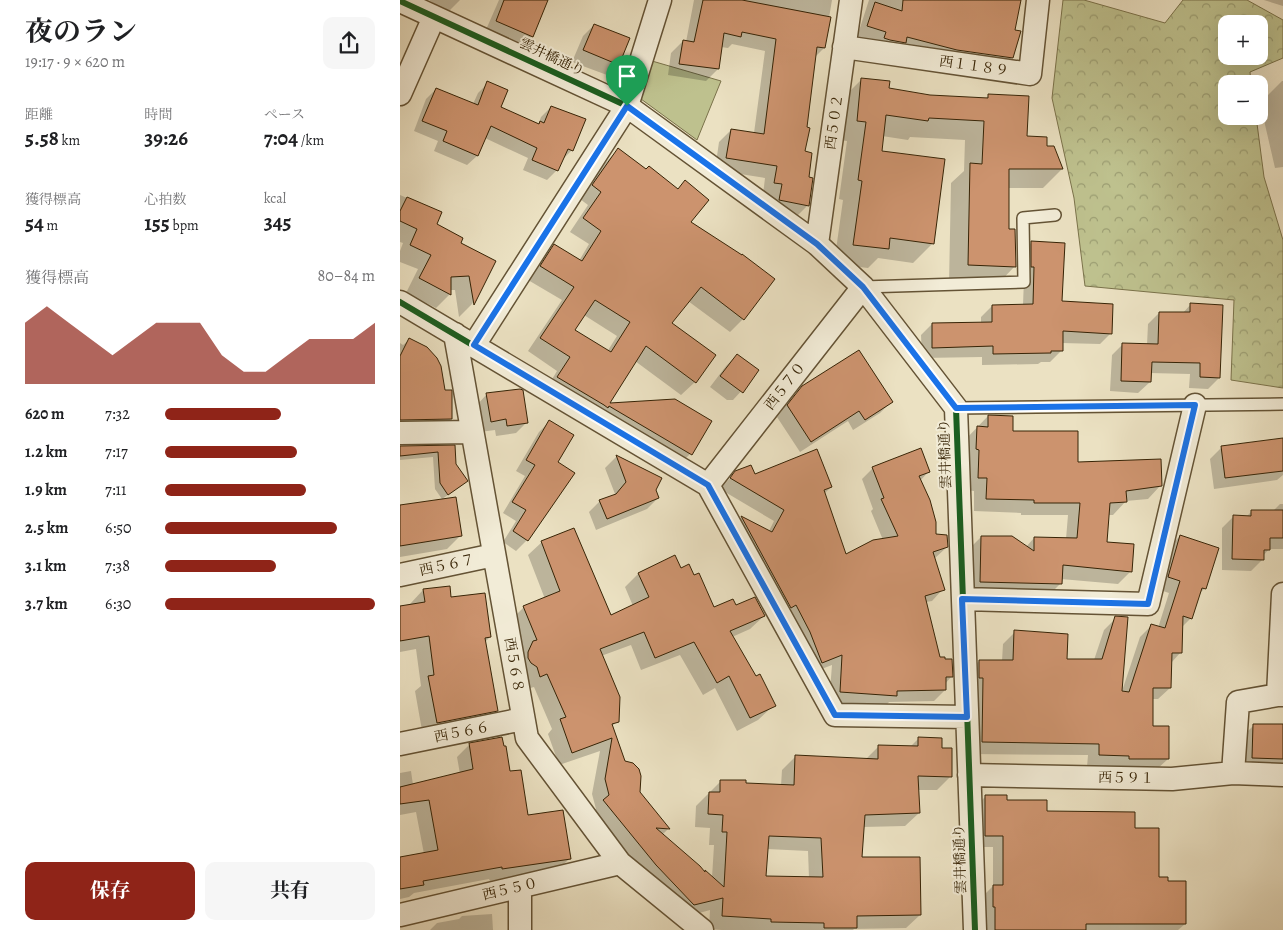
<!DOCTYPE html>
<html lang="ja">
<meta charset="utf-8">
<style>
:root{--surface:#fff;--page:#f6f6f6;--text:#202124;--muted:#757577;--accent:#8f2418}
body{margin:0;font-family:Alegreya,"Noto Serif JP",serif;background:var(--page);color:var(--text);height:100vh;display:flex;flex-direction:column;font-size:19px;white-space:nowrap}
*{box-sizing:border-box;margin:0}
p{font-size:16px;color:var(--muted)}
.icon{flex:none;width:28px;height:28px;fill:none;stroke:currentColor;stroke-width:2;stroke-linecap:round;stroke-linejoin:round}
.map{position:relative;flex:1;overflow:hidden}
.panel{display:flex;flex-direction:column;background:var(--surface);width:400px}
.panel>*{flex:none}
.tools{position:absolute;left:818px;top:15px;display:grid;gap:10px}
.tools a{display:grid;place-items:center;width:50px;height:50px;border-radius:10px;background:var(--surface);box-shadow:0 5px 20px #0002;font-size:25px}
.pin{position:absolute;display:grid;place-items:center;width:42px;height:42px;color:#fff;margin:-51px -21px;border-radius:50% 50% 50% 0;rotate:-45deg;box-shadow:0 0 5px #0007}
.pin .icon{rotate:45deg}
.round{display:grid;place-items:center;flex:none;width:52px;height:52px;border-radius:10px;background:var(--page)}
.overview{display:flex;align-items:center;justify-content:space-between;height:85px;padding:0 25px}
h1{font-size:28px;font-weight:700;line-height:38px}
.figures{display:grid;grid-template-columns:repeat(3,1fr);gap:8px;height:85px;padding:5px 25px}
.figures div{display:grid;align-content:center}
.figures b{font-size:21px;font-weight:700}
.figures small{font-size:14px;font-weight:400}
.figures p{font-size:14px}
.chart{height:140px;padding:10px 25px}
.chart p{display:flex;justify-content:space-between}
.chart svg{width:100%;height:90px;margin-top:5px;fill:var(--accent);opacity:.7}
.action{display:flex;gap:10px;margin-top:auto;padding:10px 25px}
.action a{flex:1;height:58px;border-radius:10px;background:var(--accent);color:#fff;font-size:20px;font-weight:700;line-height:58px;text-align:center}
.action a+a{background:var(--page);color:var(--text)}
ul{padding:0 25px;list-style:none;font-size:16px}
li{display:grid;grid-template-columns:80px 60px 1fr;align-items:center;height:38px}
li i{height:12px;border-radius:6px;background:var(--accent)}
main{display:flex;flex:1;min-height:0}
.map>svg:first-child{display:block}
</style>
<main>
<section class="panel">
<div class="overview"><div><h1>夜のラン</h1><p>19:17 · 9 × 620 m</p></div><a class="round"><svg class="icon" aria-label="share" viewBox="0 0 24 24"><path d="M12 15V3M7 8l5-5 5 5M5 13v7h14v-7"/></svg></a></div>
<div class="figures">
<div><p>距離</p><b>5.58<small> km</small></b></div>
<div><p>時間</p><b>39:26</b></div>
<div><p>ペース</p><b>7:04<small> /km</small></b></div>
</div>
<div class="figures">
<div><p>獲得標高</p><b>54<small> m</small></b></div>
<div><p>心拍数</p><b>155<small> bpm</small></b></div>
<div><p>kcal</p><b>345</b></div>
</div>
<div class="chart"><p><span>獲得標高</span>80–84 m</p>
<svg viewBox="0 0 160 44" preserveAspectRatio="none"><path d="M0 44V14L10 6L20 14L30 22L40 30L50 22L60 14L70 14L80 14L90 30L100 38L110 38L120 30L130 22L140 22L150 22L160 14V44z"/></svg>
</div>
<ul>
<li><b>620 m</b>7:32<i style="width:55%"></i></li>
<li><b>1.2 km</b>7:17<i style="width:63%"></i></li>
<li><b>1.9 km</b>7:11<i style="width:67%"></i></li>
<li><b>2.5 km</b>6:50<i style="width:82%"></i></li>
<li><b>3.1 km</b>7:38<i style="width:53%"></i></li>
<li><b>3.7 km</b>6:30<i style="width:100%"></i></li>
</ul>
<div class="action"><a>保存</a><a>共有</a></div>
</section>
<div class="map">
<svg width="883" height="930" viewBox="0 0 883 930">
<defs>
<pattern id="forest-crowns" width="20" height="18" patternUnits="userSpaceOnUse" patternTransform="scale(1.25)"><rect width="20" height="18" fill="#bec18e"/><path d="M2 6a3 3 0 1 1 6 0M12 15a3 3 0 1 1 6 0" fill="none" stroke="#9b9d72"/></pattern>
</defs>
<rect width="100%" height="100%" fill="#ebe1c2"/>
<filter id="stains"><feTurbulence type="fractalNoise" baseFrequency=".004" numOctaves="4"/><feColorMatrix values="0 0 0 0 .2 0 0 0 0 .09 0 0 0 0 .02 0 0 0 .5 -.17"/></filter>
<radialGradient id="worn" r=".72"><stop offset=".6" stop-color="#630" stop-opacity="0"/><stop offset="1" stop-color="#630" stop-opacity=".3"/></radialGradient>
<path fill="#bec18e" stroke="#7a724a" d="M252,61L321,81L297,140L241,99Z"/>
<path fill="url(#forest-crowns)" stroke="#7a724a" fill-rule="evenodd" d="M663,0H684L765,23L783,0H847L883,20V58L850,72L851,84H826V116H856L864,177L883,240V388L831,380L834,300L685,286L674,198L652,98ZM826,24H859V56H826Z"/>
<path fill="#0003" fill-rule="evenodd" d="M29,0H60L47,13Z
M99,0H137L132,36L120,47L85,32Z
M294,0H432L424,48L415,57L404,152L408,178V205L396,217L368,212L371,196L363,195L365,178L315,170L319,142L331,130L354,133L365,51L332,44L328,48L321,47L318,69L306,81L268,75L271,53L283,41L286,42Z
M469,0H620L614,31L612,58L600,69L475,43L457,37Z
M864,0H883V6Z
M194,25L218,64L207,75L172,62L183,36Z
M462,79L488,89L530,96L585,99L589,95L625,137L645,147H653L662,169L643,188H608V230L615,266L596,286L549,284L551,183L564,171L565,140L510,137L508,140L482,136L481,152L533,243L513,263L478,258L468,268L434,264L443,200L439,199L447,141L438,140L442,99Z
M882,81H883V167L875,168L860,103Z
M88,83L99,108L138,125L141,117L151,107L172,150L162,160L157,170L147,180L123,170L128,158L85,138L77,156L67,165L34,151L38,141L14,131L26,99L36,89L73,104L78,93Z
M218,150L289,222L343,319L330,332L288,301L270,324L314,356L295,382L281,395L235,361L208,405L293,451L279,465L145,391L157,371L128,351L162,300L128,280L141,259L154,246L179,261L189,244L170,232L188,205L180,199L205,163ZM184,315L217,336L207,352L174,331Z
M0,195L41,213L35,225L59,244L94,261L72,304L59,317L55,290H50V294L36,308L6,293L18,269L0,262V251L3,243L0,242Z
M631,243L661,302L711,333L700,344L662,343L661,351L650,362H641L638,364L582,365V357L522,358L521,335L532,324L581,323V317L592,306L623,305L624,278L620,254Z
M791,304L819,378L808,389L789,388L790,374L750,373V382L738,393L710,391L712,355L723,344L747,345L748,324L759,313L782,314Z
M9,340L51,419L40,430L0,431V343L3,345Z
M337,355L344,388L333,400H327L310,387L326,366Z
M403,387L491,402L480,413L453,430L448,421L400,452L377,417L391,399Z
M87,394L127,422L116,433L96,436L95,430L80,432L76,406Z
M588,416L612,432L677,464L760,486L748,499L726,501L713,515H707L705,543L731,571L718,584L661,579V583L648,596L568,594V550L581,537L626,547L634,538L666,539L668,515H621V513L574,511V491L565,490V440Z
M149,422L157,462L127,540L116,551L103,542L116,521L103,513L125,476L116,471L139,432Z
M883,440V475L877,480L814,489L810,459L821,448Z
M0,447H54L55,465L66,481L61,486L42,499L35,489L33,457L0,460Z
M216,457L260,478L254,489L258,498L247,509L196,530L189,512L200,501L213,496L215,494L205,468Z
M473,468L529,471L520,481L535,536L547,547L534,559L543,589L532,601L526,602L539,658L551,677L545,684V690L534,701L489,702L485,707L429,703L432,665L411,673L330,528L341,518L369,531L374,521L320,489L336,472L431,487L424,494L445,556L483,540L471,511L473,509L462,479Z
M880,504H883V549H869L863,556V559L851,571L822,570V528L833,517H846L852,511H873Z
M0,507L60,536L47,549L0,557Z
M780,536L805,588L798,595L791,618L781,628V652L771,663L770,688L758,699H752V728L768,759L756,770L687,767L688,755L570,754L567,673L579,661H602L603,644L615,632L665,660H694L704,630L716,618L721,694L740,637L752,625L758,628L769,593L757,589L768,548Z
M142,542L210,616L233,606L225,587L238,574L274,557L280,570L314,608L335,607L364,616L350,629L332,637L372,707L358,720L337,731L315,688L303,695L280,655L241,670L231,645L201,656L217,721L212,726L224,762L239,793L268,829L262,835L312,878L314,845H309L310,828L295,827L296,806L321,781L345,784L381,786L382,770L396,756L465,760L478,747H510L519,738L541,749L550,777L537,790H518L519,813L505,826L463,827L461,858L520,915L506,928L454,929L453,930H322L309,929L310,910L281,918L190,814L196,809L192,794L200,751L159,765L148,734L152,729L134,687L127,689L110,621L124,607L145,599L128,555ZM367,849L408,851L409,878L365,877Z
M23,590L50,599L90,637L85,642L97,710L83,724L23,736L15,691L21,686L16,649L0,652V608L10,606V604Z
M853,726H883V770L842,769V737Z
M70,744L108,772L127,816L169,859L156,872L90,881L89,879L14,893L9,897L0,899V858L24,854L16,812L0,815V773L11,771L13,785L60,774L57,757Z
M586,796L646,813L734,829L758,879L785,924L778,930H584L582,897L593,886V847H575V807Z
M92,914L93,930H30L37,923L59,919L62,916Z"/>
<path fill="#cc936e" stroke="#372406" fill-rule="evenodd" d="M104,0H148L133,37L96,21Z
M303,0H342L431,17L425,48L417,47L407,127L410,128L405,151L412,153L409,177L413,178L409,206L379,200L382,184L374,183L377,166L326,158L331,129L364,134L376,39L342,32L341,37L324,33L319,69L279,64L283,40L294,42Z
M503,0H621L615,30L621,31L613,58L557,50L507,37L506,43L490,40L484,38L486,32L467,26L475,2L502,11Z
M194,24L230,38L219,65L183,50Z
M461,78L490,81L489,88L530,95L588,98V94L629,96L627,136L647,137V146H654L663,169H609V229H615L616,267L568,265L570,163L582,164L584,121L529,118L528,121L486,115L482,151L545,159L534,244L490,238L489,249L453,245L462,181L458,180L466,122L457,121Z
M87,81L108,90L101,107L139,124L140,121L144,123L151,106L186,119L173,151L168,149L158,171L132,160L137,148L91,126L78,156L43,141L47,131L22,121L36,88L78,105Z
M218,148L246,169L249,166L278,189L285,180L309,200L291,222L342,255V254L375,279L344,320L301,287L272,323L316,355L296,383L246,346L210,403L275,399L312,421L292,455L209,406L208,408L204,405L157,377L170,357L140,338L174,287L140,266L154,244L182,261L201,231L183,218L201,192L192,185ZM195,300L230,322L211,352L175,330Z
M7,197L42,212L37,224L63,238L61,243L96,261L74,305L69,276L51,277V295L19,278L31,255L10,245L17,229L0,221V211Z
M631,241L665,243L662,301L713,304L712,334L663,331V351H651V353L593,354V346L532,348V323L592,322V305L633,304L634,267H631Z
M790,303L823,305L820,378L800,377V363L752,362L751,382L721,381L722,343L758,344L759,312H790Z
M9,338L27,347L37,358L41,366L45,390H52V419L0,420V356Z
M459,350L493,402L465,420L459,411L411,442L387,405L402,386Z
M337,354L359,370L343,393L320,376Z
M120,389L123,390L128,423L107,426L106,419L91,422L86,393Z
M588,415L613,416V431H678V462L761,459L762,486L726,491L727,502L710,503L707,542L734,544L732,572L663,565L662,584L580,582L581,536H612L634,551V537L677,538L680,503H634V500L586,499L587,478H578L579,450L576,449L577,426L588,427Z
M149,420L174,435L158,462L175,473L128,541L113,531L126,510L112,502L135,465L126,460Z
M883,438V471L825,478L821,446Z
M55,445L56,464L68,481L48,495L40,483L38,452L0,456V446Z
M521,448L530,472L519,476L530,500L536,522V534L547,535L548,547L533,552L545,590L525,596L540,657H545V659H552L553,677H546V690L497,691V696L440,692L442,655L422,663L410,632L396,605L391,608L341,516L372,532L384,510L330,478L335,471L351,465L355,474L417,449L432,487L424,490L446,554L473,540L498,536L481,499L484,498L472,467Z
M216,455L262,478L256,490L259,498L207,519L199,500L216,494L226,482Z
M56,497L62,536L0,546V505Z
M851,510H883V538H870V550H864V560L832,559L833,515L851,516Z
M174,528L211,615L249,597L238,573L275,555L281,568L289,564L294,575L299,573L314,607L333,599L336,605L355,597L365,616L330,631L356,676L360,674L376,706L350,718L329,676L317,683L294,642L255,658L244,632L200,649L220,697L219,722L212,724L225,761L233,763L239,769L241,776L240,792L270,829L256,828L300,866L305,872V870L324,887L327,832H322L323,815L308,814L309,792H320V780H346V783L394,785L395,755L478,759V745L518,746V737L542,738V748H552V777L518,776L520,813L465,815L462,857H520L521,915L457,916V928H424V923L371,922V919L322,916L323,898L294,905L256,865L203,800L209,795L205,779L212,738L172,753L160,719L166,717L147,674L140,677L137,667L131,663L128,658V652L133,641L137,640L123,606L160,591L141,541ZM369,836L421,838L423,877L366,876Z
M780,535L819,548L806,589L802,588L792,619L783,616L782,653H772L771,688H753V726H769V759H729V756L699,755V744L582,742L583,678H579V660H613L614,630L668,634L667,659H702L715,616L728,617L722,691L729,692L751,624L765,628L780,581L768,577Z
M50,586L51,597L85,593L91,637L85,638L98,711L37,723L28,676L34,675L29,636L0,641V606L25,602L23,589Z
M853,724H883V759L852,758Z
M102,737L104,746H106L110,771L121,770L128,815L163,810L171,859L102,869V867L23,881L24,885L0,889V857L38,850L29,800L0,804V787L73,769L69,743Z
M585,795H607V800H647V811L735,812V828H759V877H768V881H786V924H686V930H595V907H593V885H603V836H585Z"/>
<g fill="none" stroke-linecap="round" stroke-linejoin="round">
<g stroke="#645335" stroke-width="14">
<path id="lane" d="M463,287L624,282L623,218L655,215
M556,408L883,404"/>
</g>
<g stroke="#645335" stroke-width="25">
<path id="street" d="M0,1L227,106L417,244L463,287L556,408L575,930
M444,47L630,74L638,0
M0,94L34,17
M417,244L451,0
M0,302L308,485L435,715L567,717
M55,334L127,738L220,863L302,930
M74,345L227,106L260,0
M0,433L72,432
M308,485L463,287
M0,575L94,555
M563,599L748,604L795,405
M878,695L883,594
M0,744L123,719
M833,773L838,702L878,695H883
M569,775L772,779L833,773L883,775
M120,887V930
M0,915L220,863"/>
</g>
<use href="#lane" stroke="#f2ecd7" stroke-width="11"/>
<use href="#street" stroke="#f2ecd7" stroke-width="22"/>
<g stroke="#f2ecd7" stroke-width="9">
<path id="cycleway" d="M0,1L227,106L417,244L463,287L556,408L575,930
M0,302L308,485L435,715L567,717"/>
</g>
<use href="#cycleway" stroke="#1b5e20" stroke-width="6"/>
</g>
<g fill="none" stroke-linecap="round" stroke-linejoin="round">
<g stroke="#fff" stroke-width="10">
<path id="route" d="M227,106L417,244L463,287L556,408L795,405L748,604L562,599L567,717L435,715L308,485L74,345Z"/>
</g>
<use href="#route" stroke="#1a73e8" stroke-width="6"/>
</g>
<g text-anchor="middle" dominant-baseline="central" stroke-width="4" stroke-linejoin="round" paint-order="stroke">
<g font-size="14" fill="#372406" stroke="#f2ecd7">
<text transform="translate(152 57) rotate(25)">雲井橋通り</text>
<text transform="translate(574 66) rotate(8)">西１１８９</text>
<text transform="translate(434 122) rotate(-82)">西５０２</text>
<text transform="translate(385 386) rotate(-52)">西５７０</text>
<text transform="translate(545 454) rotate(-92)">雲井橋通り</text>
<text transform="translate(47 565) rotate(-12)">西５６７</text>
<text transform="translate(114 665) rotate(80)">西５６８</text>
<text transform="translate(62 732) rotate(-11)">西５６６</text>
<text transform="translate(726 778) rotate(1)">西５９１</text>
<text transform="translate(560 859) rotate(-92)">雲井橋通り</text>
<text transform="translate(110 889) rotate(-13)">西５５０</text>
</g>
</g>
<rect width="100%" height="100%" filter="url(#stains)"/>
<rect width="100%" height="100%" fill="url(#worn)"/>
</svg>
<div class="tools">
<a>+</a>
<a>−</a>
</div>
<div class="pin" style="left:227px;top:106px;background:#1e9e55"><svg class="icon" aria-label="arrive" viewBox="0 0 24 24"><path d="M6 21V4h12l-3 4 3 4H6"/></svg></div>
</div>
</main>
